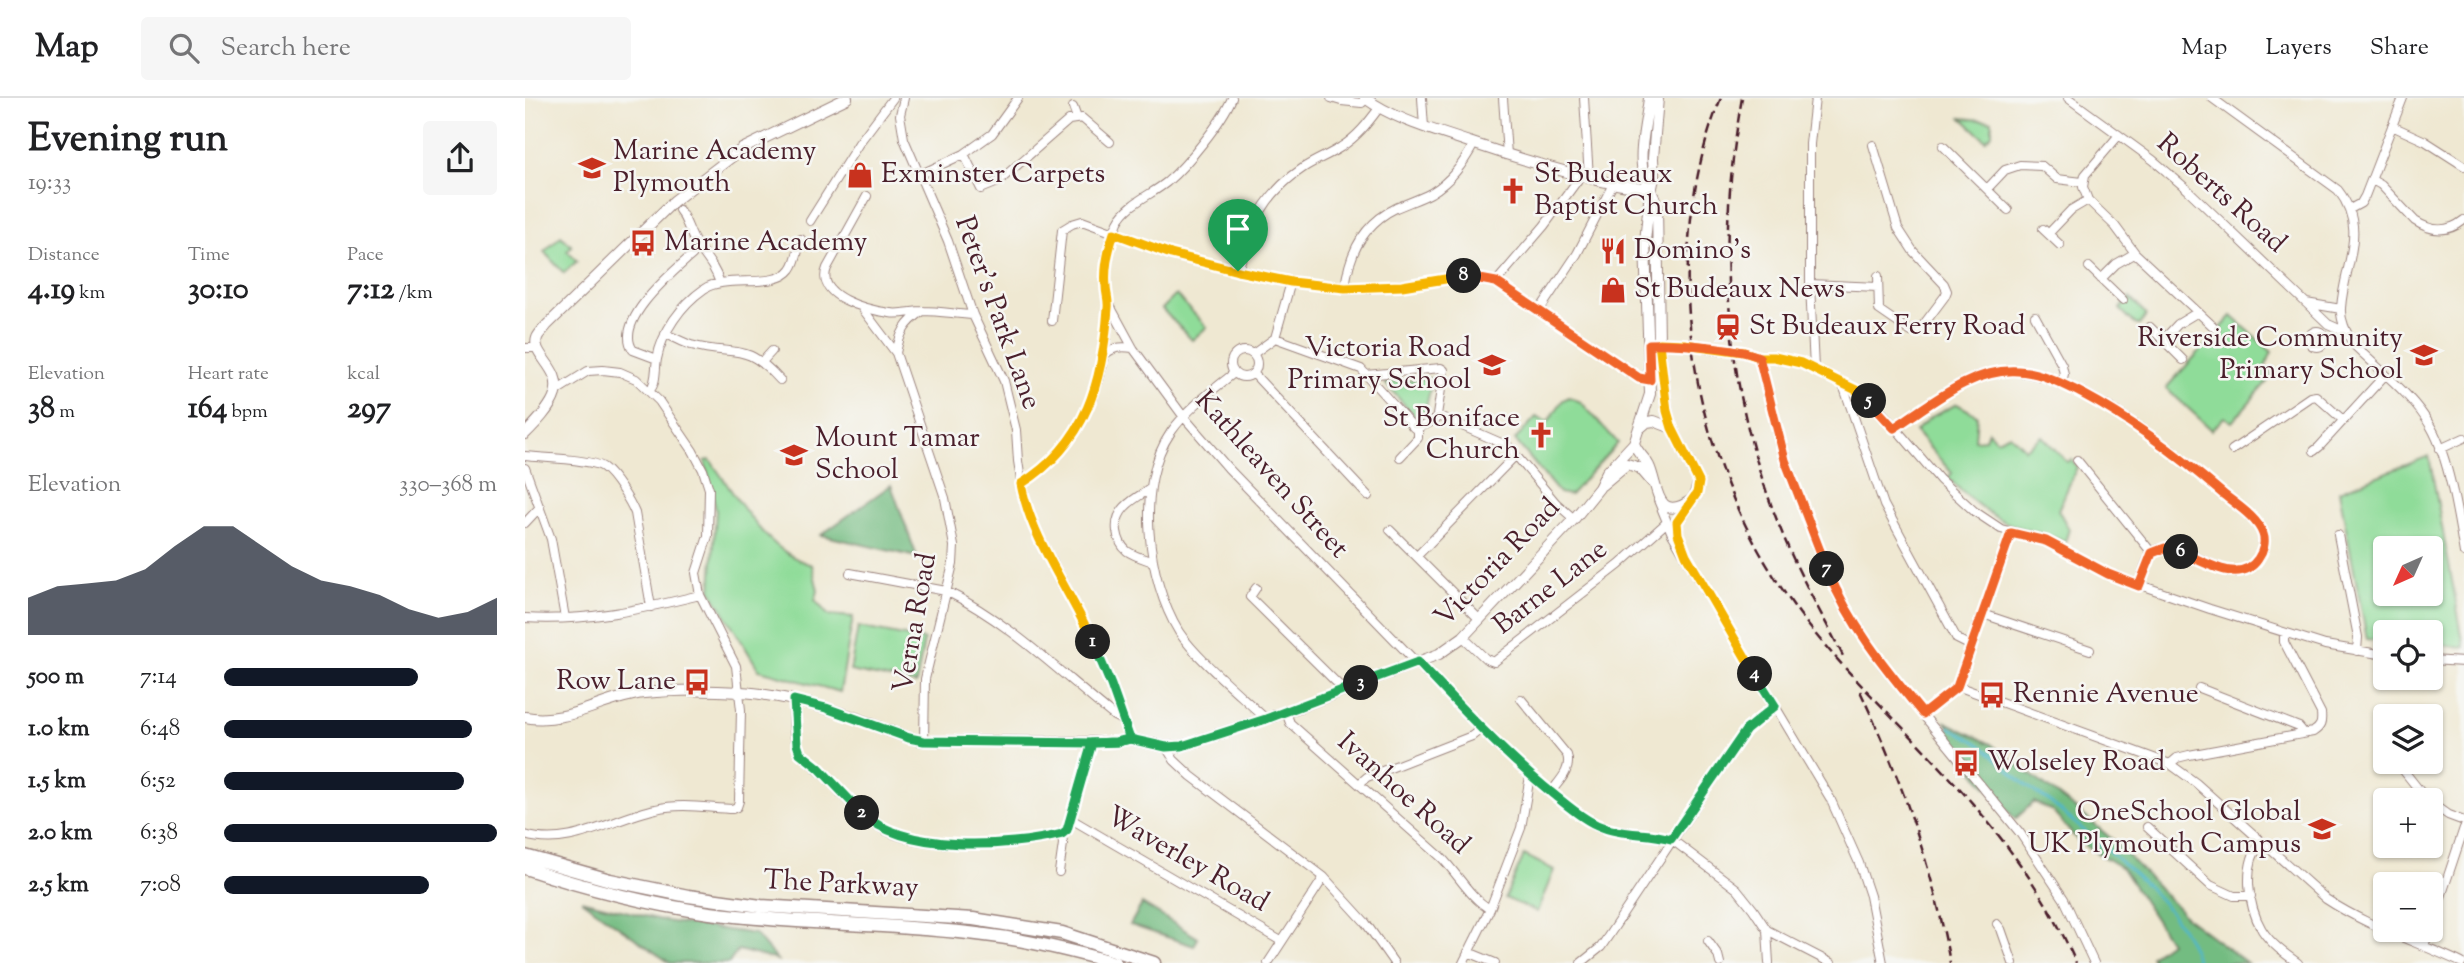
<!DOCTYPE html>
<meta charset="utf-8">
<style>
:root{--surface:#fff;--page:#f6f6f6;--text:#202124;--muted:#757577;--line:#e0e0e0;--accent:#111827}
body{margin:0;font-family:"Sorts Mill Goudy",serif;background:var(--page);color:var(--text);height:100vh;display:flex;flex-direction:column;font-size:26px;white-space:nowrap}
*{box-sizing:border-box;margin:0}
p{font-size:23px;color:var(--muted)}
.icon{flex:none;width:38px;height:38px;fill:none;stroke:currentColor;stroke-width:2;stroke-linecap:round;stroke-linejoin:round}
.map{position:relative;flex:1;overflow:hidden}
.sheet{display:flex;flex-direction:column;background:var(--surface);width:525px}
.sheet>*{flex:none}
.needle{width:46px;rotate:225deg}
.controls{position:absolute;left:1848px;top:438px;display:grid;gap:14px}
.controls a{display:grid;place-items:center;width:70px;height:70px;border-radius:7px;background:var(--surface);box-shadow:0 2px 5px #0004;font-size:35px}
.pin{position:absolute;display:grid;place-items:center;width:60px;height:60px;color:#fff;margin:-72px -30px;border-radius:50% 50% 50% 0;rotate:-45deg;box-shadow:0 0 7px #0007}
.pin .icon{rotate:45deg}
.km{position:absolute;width:35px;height:35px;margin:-18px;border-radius:50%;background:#222;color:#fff;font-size:19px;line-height:35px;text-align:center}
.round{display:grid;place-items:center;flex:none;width:74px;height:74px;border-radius:7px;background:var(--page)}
.overview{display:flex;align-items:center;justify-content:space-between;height:119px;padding:0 28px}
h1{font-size:38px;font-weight:700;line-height:52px}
.stats{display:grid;grid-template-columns:repeat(3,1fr);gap:10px;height:119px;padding:7px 28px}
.stats div{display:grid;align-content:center}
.stats b{font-size:30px;font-weight:700}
.stats small{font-size:19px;font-weight:400}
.stats p{font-size:19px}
.chart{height:196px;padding:14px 28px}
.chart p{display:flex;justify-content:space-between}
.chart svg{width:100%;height:126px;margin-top:7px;fill:var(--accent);opacity:.7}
ul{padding:0 28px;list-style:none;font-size:23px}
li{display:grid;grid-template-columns:112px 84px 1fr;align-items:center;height:52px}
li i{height:18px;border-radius:9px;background:var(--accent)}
header{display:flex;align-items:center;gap:42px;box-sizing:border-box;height:98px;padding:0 35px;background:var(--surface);border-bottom:2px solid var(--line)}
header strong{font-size:33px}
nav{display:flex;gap:38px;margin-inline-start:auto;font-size:24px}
.search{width:490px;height:63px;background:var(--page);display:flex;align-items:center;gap:18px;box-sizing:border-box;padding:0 24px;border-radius:7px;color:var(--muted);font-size:26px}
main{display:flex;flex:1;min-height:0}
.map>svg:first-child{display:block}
</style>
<header>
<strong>Map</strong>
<div class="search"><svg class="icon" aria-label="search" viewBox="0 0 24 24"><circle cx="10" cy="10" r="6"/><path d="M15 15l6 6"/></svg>Search here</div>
<nav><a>Map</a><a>Layers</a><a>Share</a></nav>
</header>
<main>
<section class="sheet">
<div class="overview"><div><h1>Evening run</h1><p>19:33</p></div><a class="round"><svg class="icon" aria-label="share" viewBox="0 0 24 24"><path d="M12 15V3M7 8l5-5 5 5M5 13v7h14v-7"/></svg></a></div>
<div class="stats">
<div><p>Distance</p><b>4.19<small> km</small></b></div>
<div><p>Time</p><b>30:10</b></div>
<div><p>Pace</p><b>7:12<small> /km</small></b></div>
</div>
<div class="stats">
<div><p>Elevation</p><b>38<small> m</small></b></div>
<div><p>Heart rate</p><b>164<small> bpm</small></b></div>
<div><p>kcal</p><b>297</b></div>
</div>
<div class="chart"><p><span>Elevation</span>330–368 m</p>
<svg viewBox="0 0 160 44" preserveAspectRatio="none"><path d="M0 44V31L10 27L20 26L30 25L40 21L50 13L60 6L70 6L80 13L90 20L100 25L110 27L120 30L130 35L140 38L150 36L160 31V44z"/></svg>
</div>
<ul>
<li><b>500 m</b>7:14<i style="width:71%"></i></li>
<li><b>1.0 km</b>6:48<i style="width:91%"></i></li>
<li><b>1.5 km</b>6:52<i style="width:88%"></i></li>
<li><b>2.0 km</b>6:38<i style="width:100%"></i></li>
<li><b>2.5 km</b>7:08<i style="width:75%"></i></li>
</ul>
</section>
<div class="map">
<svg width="1939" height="865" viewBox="0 0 1939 865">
<rect width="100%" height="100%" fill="#f6f6f2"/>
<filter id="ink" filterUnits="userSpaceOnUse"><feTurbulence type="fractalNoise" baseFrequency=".0143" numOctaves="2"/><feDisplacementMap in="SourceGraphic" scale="14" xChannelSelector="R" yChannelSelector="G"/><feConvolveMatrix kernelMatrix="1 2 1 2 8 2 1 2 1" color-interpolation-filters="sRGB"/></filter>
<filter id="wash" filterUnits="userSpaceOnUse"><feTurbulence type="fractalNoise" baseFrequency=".00686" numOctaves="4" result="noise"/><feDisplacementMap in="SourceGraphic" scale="28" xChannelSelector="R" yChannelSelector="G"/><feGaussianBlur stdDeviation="1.57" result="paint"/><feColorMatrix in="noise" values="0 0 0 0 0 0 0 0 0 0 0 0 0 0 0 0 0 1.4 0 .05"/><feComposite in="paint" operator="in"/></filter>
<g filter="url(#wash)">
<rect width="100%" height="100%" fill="#efe8d2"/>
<path fill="#8fdc99" stroke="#6c7e62" stroke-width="2" fill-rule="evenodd" d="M1437,20L1467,23V36L1461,42Z
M36,138L47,148L42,153L52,163L39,175L19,154Z
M651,197L682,229L667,242L637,211Z
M1605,200L1622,217L1614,227L1610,226L1595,211Z
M1707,218L1747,254L1740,269L1748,277L1707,324L1699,319L1687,332L1641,290Z
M908,280L900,313L890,319L860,285Z
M1044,299L1056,304L1093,345L1045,397L1034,395L990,342L1011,319L1023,324L1038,302Z
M1432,306L1452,317L1450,342L1460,341L1463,333L1472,342L1485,336L1500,351L1517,338L1542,364L1547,362L1552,369L1533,412L1544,431L1540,444C1521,435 1505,434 1487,427C1463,418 1441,398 1423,380L1427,375L1390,333L1406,319Z
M1904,358L1939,548V549L1906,546V534H1860V543L1842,541L1814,393ZM1860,450H1906V495H1860Z
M185,362C214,401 238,452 287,467L293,493L290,502L303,517L328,519L315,594L234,572L186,493L191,412L180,363Z
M333,529L399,542L391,586L325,573Z
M999,757L1029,772L1012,814L980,800Z"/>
<path fill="#73bc81" stroke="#5e6e56" stroke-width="2" d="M366,387L392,459L296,437Z
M1421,624L1466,646L1557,716L1589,743L1662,820L1722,865H1629L1626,858L1645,844L1597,770L1554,744L1527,713L1509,704L1490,721L1419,639L1424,629Z
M56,802L140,823L230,836L252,862L213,852L204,865H145Z
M617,806L673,840L669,848L605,827Z"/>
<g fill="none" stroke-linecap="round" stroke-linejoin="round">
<path stroke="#4db6cb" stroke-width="2.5" d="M1424,629C1435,635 1448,641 1458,649C1481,667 1498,689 1524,703C1569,743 1658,804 1672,865"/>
</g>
</g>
<g filter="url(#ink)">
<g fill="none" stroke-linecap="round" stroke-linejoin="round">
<g stroke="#9c847e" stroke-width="10">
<path id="minor" d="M379,0L375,17L379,41L423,143L448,217L479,283L491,332L493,363L499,402L510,431L558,522L586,587L605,641
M806,0L816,3L837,5L841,1
M897,0L899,29
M978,0L982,57
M1059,0L1064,80
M1543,0L1628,62L1663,92L1803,226L1821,234
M1687,0L1813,92C1844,132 1819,166 1816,210C1815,223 1822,235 1828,246C1854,272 1888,297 1906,329C1924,360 1933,419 1939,455
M548,9L552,20
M1867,28L1900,43L1939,68
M1594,37L1560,77L1558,89L1563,102L1590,128L1610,155L1691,231
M1348,47L1373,130L1388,153L1419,186L1422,193L1420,198L1396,230L1386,234L1354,212L1353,178
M1418,48L1483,112
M439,56L456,91L473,84L544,22L557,20L585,44
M394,77L439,56L467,36L493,0
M1847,82L1856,87L1890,123C1907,134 1923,135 1939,122
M1462,91L1480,72L1495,67L1517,68L1532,81L1557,84
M342,98L302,170C290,199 343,212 365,215C375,217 387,213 398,213C414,213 431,216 448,217
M1825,111L1836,105L1840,98L1878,0
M154,112C163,123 164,136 172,147C182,161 189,168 195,185
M285,123L334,45L368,0
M1518,131L1535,147
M1524,135L1546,112L1563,102
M1564,169L1598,202
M713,173C725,128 738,97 778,70C790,62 804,57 816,49C832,39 843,25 854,10
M1576,181L1591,166L1610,155
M971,184L1019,128L1055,79
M1285,186L1353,189
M820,190C824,155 838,126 871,110C882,105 895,101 906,95C926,83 938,66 949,46
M1781,205L1816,211
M584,206L608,250L658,318L703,370L956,631L1005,678L1052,715L1071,727L1089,733L1146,741L1212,791L1228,811L1242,832L1306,865
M337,210L371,255
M398,213C380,225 375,235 371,255L420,400L429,448L428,466L400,581L399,643
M1014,213L1052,156L1088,86
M1510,218L1537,267L1539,276L1537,285
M527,223L537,132L547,126L557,123L646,156L682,166L766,184L820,190H848L897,185L933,178L971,184L1114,280L1125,282
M1625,229L1658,262
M1784 241a8 8 0 1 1 16 0a8 8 0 1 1-16 0Z
M140,236C149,239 157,244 166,247C210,259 219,242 255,282
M750,240L836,271L889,330H893
M1638,242L1653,226L1673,214
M1130,245L1159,246
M0,250H12
M706 266a13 13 0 1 1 26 0a13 13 0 1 1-26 0Z
M728,256L750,240L766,184
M1225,256L1234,259H1249L1276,265L1331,292L1355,312L1415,382L1449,413L1476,431L1521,443L1583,476L1685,511L1800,547L1860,557
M578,258C588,249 595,248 608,250
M1234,259L1260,362L1313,498L1358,568L1495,735L1539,801L1569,865
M132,261L108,252C88,223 148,174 168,156
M237,264L247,253
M1289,271L1285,186V46L1290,0
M709,275C687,293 663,310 646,334C610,386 622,482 654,534C672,561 716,597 741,621
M728,275L843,398
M841,277L916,270L919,272L912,317L910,322L893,330
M1317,284L1359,407L1432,541L1446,548
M125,292C132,284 130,271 132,261C137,234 156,207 179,191C200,176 251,192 266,171C272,163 273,150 276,141
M912,317L983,348L1031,405L1049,421
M1369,330C1399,310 1432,282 1467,275C1545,259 1667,368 1723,417C1731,424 1739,432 1739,444C1739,451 1735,459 1731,464C1706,495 1662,441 1634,451C1621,455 1618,477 1614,488
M1915,351L1939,340
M1707,352L1785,299L1791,298L1818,322
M1789,353L1794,349L1860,277
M0,358C16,360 67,361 78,369C89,377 105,403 110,415L126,509
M875,359L893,340V330
M1552,362L1627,455
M0,370L26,441L40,520
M496,386C559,347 582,280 583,208C583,201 581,194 581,187C580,165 584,144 593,124C603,105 626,97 642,84C662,67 697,24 707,0
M625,391C609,401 589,411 592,433C593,440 596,448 602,453C609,458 620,461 628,464
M1133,402L1147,436L1305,700L1334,765L1345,798L1358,865
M0,425L15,409
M865,432L955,522
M1813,437L1833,539L1832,553
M1155,441L1152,424L1166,403
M892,458L990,358
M325,475L421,493C484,524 534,574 589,618L597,622
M731,490L725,499L819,592
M1458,516L1565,552
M0,520C59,524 118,511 175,497
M938,539L961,561L969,564L1094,467L1141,425
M1906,562L1939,564
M1432,588L1645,666L1671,685L1801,801C1843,829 1891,843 1937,865
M1674,590L1774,629L1779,635
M996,601L1042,657C1047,672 1034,683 1026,694
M269,602C269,617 266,641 275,654C281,662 298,675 306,684C322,702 340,722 362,733C405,753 492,747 537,736
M761,614L765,625L916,759C932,775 946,801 965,811
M1398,616L1432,588L1486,435
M1856,644L1860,649
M641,649L649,662L666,678L799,779L840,824L869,865
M1871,663L1902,702
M1645,666L1652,660L1664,657L1788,634C1796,629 1797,625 1796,615L1759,544V536
M834,686L842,679L947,638L956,631
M1906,705L1923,717L1939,723
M546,721L756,843
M1622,729L1685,787L1709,798H1726
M0,737C45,751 88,720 131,711C155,705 183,710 207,711L212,709L214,703L216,612L211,568L175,497L171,475L183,438L184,391L178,372L168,353L134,303L111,281L95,274L78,272L63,273L31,293
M1736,744C1717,767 1723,808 1737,832C1746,846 1760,856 1773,865
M534,774L538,746L537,736L542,732L567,644
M1472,826L1476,831L1488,865
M1906,829L1939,730
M1242,832L1244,865
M1183,843L1193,857L1195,865
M1899,848L1905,831
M943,854L970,865
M743,865L799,779
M938,865L965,811L996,730L1005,678
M1056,865L1076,849L1221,632L1250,608"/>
</g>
<g stroke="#9c847e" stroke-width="12">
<path id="tertiary" d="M840,0C870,22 909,32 944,44C985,58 1026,70 1068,81C1088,86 1106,90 1127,90
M1114,331L1122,324L1129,323L1147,330
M0,336C10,326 26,310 30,296C38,271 6,257 12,240C13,236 19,231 22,227L149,103L217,51L322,0
M1109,345C1112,355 1120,359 1124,368C1133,386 1130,428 1168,401L1174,384L1147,330L1142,313L1134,245L1132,107C1128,96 1123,87 1119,77C1112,58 1122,20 1124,0
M1077,387L1102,366L1115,370L1127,384
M0,619C43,627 77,600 119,595C148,592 185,592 215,594C253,596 292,607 329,619C352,628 375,639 399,643L567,644H591L605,641L641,649L657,648L761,614L914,556L938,539L1049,421L1074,390L1082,374L1109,345L1125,296L1120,144L1124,103L1129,80L1128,60L1133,0"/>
</g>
<g stroke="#9c847e" stroke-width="15">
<path id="trunk" d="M0,758L85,782L163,798L236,808L448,821L537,835L629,865
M0,770C60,790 122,806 185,815C277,827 369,825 460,837C504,842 547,853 590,865"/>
</g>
<use href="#minor" stroke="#fff" stroke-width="8"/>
<use href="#tertiary" stroke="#fff" stroke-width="10"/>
<use href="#trunk" stroke="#fff" stroke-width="12"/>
<path stroke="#4a1f2b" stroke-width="2.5" stroke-dasharray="10 5" stroke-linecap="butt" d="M1196,0C1166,72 1157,161 1166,238C1177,341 1215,437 1277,519C1308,560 1345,596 1380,632C1447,701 1513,776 1551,865
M1217,0C1189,155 1200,304 1263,449C1279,486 1300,522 1318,558
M1335,593C1376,680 1408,770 1425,865"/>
<g stroke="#9c847e" stroke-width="10" stroke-linecap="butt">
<path id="minor-bridge" d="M1159,246L1225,256"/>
</g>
<use href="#minor-bridge" stroke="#fff" stroke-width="8"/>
</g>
</g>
<g fill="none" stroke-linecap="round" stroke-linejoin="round" filter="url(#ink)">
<g stroke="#fff" stroke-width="14">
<path id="split-1" d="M568,544C545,492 507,443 496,386C562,345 578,283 583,210C584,202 581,196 581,188C579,170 583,153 589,135L646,156L713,173"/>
</g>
<g stroke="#fff" stroke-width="14">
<path id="split-2" d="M337,715L294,670L275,655L272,646L269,602L301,610L384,640L399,643L567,645L591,644L605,641L586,587L568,544"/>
</g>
<g stroke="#fff" stroke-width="14">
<path id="split-3" d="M337,715C380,756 483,749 537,736L542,732L567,645L591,644L605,641L641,649L657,648L741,621L836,585"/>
</g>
<g stroke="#fff" stroke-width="14">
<path id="split-4" d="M836,585L893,564C936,610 979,656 1028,696C1042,707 1056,720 1072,727C1096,738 1122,734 1146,741L1221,632L1250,608L1230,576"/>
</g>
<g stroke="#fff" stroke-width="14">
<path id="split-5" d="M1230,576L1161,457L1153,436L1152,424L1172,395L1174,384L1147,330L1142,313L1134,245L1159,246L1219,254L1234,259H1249L1276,265L1331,292L1344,303"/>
</g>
<g stroke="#fff" stroke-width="14">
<path id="split-6" d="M1344,303L1369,330C1406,306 1447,270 1493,273C1516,274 1538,286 1558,296C1609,323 1653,357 1697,395C1710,406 1732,419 1738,436C1741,444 1738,454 1733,461C1715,488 1678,463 1656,454"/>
</g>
<g stroke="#fff" stroke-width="14">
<path id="split-7" d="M1302,471C1324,526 1361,571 1398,616L1432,589L1486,435L1521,443L1583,476L1614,488L1627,455L1640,450L1656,454"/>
</g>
<g stroke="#fff" stroke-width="14">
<path id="split-8" d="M939,178L971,184L1114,280L1125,282L1124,246C1150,245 1212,249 1234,259L1260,362L1302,471"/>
</g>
<g stroke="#fff" stroke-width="14">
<path id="split-9" d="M713,173L766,184L820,190L877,188L939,178"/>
</g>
<use href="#split-1" stroke="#f5b400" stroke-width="9"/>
<use href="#split-2" stroke="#22a559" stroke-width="9"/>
<use href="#split-3" stroke="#22a559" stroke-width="9"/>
<use href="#split-4" stroke="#22a559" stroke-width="9"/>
<use href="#split-5" stroke="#f5b400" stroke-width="9"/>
<use href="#split-6" stroke="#f0652b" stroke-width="9"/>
<use href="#split-7" stroke="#f0652b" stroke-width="9"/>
<use href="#split-8" stroke="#f0652b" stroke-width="9"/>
<use href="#split-9" stroke="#f5b400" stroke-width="9"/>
</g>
<defs>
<g id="school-bare" transform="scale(2.1)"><path d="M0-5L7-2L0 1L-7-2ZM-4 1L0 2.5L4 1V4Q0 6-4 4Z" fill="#c8321e" stroke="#f6f6f2" stroke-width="2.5" paint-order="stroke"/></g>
<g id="shop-bare" transform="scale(2.1)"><path d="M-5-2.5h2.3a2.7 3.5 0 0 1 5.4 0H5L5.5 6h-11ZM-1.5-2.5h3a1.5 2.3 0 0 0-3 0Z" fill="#c8321e" stroke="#f6f6f2" stroke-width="2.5" paint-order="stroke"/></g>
<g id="church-bare" transform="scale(2.1)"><path d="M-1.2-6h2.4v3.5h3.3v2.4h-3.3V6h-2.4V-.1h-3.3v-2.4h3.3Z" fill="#c8321e" stroke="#f6f6f2" stroke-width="2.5" paint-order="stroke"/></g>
<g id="bus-bare" transform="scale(2.1)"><path d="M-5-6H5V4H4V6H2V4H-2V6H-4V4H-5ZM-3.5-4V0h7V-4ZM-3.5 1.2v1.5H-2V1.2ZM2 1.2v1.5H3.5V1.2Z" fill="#c8321e" stroke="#f6f6f2" stroke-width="2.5" paint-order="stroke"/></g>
<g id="restaurant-bare" transform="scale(2.1)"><path d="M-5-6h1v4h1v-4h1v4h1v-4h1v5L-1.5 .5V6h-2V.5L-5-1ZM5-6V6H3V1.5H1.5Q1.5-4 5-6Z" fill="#c8321e" stroke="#f6f6f2" stroke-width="2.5" paint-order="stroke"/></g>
<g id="station-bare" transform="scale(2.1)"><path d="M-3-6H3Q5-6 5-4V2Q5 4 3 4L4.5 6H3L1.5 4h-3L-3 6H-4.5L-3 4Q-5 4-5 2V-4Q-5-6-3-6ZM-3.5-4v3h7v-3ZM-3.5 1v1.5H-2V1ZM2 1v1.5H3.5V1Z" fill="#c8321e" stroke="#f6f6f2" stroke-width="2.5" paint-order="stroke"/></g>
</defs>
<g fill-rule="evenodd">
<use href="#school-bare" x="67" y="70"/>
<use href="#shop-bare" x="335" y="77"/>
<use href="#church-bare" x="988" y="93"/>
<use href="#bus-bare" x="118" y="145"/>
<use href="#restaurant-bare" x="1088" y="153"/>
<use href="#shop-bare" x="1088" y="192"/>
<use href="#station-bare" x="1203" y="229"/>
<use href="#school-bare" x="1899" y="257"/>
<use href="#school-bare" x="967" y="267"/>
<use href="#church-bare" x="1016" y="337"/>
<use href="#school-bare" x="269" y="357"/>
<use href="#bus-bare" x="172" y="584"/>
<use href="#bus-bare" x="1467" y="597"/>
<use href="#bus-bare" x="1441" y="665"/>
<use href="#school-bare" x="1797" y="731"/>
</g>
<g text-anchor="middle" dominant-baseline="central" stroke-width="5" stroke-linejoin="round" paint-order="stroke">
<g font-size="28" fill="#4a1f2b" stroke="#f6f6f2" text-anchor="start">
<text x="88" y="54">Marine Academy<tspan x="88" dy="32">Plymouth</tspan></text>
<text x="356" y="77">Exminster Carpets</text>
<text x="1009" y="77">St Budeaux<tspan x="1009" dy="32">Baptist Church</tspan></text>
<text x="139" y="145">Marine Academy</text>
<text x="1109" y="153">Domino's</text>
<text x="1109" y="192">St Budeaux News</text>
<text x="1224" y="229">St Budeaux Ferry Road</text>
<text x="1878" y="241" text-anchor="end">Riverside Community<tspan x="1878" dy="32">Primary School</tspan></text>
<text x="946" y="251" text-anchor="end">Victoria Road<tspan x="946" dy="32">Primary School</tspan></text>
<text x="995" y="321" text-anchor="end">St Boniface<tspan x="995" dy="32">Church</tspan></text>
<text x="290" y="341">Mount Tamar<tspan x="290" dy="32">School</tspan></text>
<text x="151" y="584" text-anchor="end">Row Lane</text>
<text x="1488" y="597">Rennie Avenue</text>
<text x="1462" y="665">Wolseley Road</text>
<text x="1776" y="715" text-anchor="end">OneSchool Global<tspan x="1776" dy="32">UK Plymouth Campus</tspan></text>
</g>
<g font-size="28" fill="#4a1f2b" stroke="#f6f6f2">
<text transform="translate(1696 96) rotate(42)">Roberts Road</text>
<text transform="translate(472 215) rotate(70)">Peter's Park Lane</text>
<text transform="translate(746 377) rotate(48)">Kathleaven Street</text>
<text transform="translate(973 465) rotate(-46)">Victoria Road</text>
<text transform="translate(1026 490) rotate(-38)">Barne Lane</text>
<text transform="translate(391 525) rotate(-80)">Verna Road</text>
<text transform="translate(878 696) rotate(42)">Ivanhoe Road</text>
<text transform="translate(662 762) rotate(30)">Waverley Road</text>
<text transform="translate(316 787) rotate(3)">The Parkway</text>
</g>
</g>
</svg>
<div class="controls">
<a><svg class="needle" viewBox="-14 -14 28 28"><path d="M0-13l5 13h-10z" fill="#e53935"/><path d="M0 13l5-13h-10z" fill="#757577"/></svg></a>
<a><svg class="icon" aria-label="locate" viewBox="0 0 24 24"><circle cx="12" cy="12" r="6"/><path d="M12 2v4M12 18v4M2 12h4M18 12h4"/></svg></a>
<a><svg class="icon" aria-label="layers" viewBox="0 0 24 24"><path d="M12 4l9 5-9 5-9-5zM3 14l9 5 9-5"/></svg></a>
<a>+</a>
<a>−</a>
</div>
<div class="pin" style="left:713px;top:173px;background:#1e9e55"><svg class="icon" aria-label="arrive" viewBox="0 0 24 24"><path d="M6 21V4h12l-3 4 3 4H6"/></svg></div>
<b class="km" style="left:568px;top:544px">1</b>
<b class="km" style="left:337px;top:715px">2</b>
<b class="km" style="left:836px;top:585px">3</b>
<b class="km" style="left:1230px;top:576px">4</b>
<b class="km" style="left:1344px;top:303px">5</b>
<b class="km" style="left:1656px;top:454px">6</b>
<b class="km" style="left:1302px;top:471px">7</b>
<b class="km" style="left:939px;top:178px">8</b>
</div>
</main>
